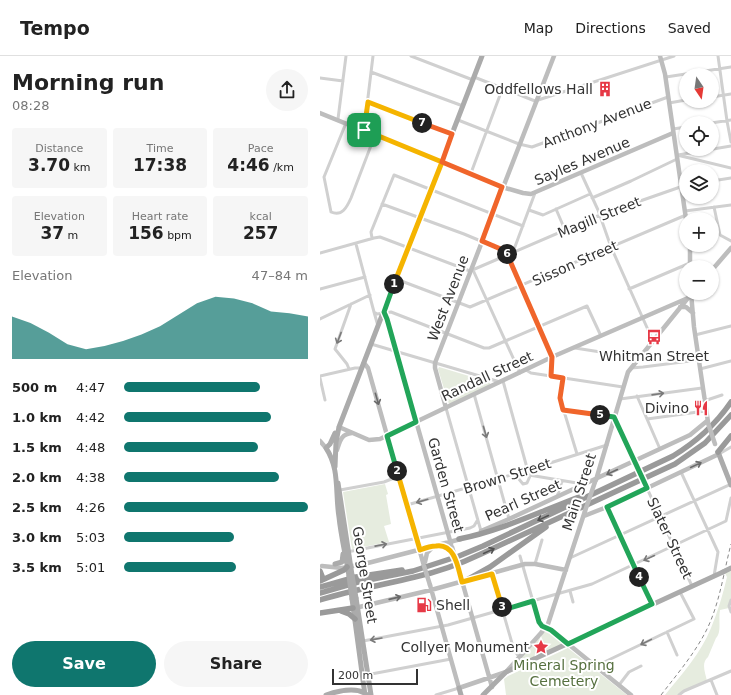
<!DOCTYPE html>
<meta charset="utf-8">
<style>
:root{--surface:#fff;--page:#f6f6f6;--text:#222;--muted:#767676;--line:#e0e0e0;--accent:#0f766e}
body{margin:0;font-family:"DejaVu Sans",sans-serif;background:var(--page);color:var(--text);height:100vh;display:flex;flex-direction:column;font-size:15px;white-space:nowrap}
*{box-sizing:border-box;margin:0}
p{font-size:13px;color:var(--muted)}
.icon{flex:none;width:22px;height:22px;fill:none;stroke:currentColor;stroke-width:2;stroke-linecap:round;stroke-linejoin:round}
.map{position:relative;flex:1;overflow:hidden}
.drawer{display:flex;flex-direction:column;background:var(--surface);width:320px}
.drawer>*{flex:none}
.needle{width:26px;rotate:167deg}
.controls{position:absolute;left:359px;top:12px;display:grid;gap:8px}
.controls a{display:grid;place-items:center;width:40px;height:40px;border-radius:50%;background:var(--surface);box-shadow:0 1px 3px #0004;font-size:20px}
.scale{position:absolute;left:12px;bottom:10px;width:86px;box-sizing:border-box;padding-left:4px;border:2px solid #333;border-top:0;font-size:11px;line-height:14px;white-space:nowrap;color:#333;-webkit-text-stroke:3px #fff;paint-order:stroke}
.pin{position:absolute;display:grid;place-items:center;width:34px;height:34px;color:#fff;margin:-17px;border-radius:8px;box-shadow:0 2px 6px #0006}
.km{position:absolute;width:20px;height:20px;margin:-10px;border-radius:50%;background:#222;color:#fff;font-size:11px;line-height:20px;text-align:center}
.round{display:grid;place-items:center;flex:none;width:42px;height:42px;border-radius:21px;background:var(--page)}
.headline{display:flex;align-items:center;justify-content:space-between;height:68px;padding:0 12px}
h1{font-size:22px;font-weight:700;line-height:30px}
.stats{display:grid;grid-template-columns:repeat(3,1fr);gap:6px;height:68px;padding:4px 12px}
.stats div{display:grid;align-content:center;border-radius:4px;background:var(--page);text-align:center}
.stats b{font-size:17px;font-weight:700}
.stats small{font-size:11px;font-weight:400}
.stats p{font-size:11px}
.chart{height:112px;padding:8px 12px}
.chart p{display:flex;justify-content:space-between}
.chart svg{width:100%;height:72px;margin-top:4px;fill:var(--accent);opacity:.7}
.action{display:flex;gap:8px;margin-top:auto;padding:8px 12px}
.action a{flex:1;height:46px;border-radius:24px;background:var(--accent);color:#fff;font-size:16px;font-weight:700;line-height:46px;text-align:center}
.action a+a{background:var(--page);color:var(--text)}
ul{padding:0 12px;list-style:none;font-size:13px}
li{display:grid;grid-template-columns:64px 48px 1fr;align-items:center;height:30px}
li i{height:10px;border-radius:5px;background:var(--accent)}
header{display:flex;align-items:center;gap:24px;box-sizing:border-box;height:56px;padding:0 20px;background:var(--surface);border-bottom:1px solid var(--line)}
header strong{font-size:19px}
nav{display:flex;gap:22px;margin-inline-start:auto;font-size:14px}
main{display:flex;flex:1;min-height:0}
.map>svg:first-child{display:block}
</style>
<header>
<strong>Tempo</strong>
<nav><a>Map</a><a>Directions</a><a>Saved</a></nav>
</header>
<main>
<section class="drawer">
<div class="headline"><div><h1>Morning run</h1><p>08:28</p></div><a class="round"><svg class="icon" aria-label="share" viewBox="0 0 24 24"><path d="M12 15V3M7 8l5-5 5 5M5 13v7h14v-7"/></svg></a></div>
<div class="stats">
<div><p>Distance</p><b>3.70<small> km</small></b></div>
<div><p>Time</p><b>17:38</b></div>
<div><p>Pace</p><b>4:46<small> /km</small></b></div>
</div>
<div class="stats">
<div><p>Elevation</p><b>37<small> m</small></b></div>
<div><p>Heart rate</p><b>156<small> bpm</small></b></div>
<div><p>kcal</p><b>257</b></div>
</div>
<div class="chart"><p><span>Elevation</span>47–84 m</p>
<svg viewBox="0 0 160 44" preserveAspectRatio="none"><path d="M0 44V18L10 22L20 28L30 35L40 38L50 36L60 33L70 29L80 24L90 17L100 10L110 6L120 7L130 10L140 15L150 16L160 18V44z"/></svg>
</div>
<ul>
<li><b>500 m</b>4:47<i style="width:74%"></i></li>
<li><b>1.0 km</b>4:42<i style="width:80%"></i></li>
<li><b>1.5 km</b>4:48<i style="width:73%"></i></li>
<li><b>2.0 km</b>4:38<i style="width:84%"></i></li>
<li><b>2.5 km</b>4:26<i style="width:100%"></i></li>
<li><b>3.0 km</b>5:03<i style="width:60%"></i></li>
<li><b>3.5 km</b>5:01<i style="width:61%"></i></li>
</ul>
<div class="action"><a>Save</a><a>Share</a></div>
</section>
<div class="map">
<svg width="411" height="639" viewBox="0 0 411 639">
<rect width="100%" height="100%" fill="#fff"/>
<path fill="#e6ecdf" d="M119,311L169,326L171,329L130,348L128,346L118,313Z
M65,428L68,438L66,439L71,468L64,470L69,486L32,493L23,436Z
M411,511V542L409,552L400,554C398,563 402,576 396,582L388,601C381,607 385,616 387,625L359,639H345C362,618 381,597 391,572C398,555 403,538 407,521L404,515Z
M225,572L247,587L187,615Z
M248,592L307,639H186L184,623L188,620Z"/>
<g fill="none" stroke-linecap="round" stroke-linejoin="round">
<path stroke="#d0d0d0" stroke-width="3" d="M91,0L153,24
M398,0L407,65L411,86
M51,16L143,50
M154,21L215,45L354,0
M346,21L411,11
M0,22L23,25
M392,41L411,38
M48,46L132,78
M349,47L366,44
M18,63L26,0
M138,64L199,88L212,91L348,41
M391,67L411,64
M353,73L366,71
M44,74L53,0
M357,99L411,112
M358,99L411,90
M151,117L183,31
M261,117L278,154L291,191L333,285
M4,121L11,156C22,161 27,151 31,142L55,79
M4,121L26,67
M392,125L411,122
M272,142L311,125L357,103
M62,148L144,178L187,196L232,301L231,320
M394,151L400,179L411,185
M236,153L245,174
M209,154L223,159L270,138
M365,155L411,149
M52,182L51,176L74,119L203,170
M36,188L54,256L57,258L71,256L164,292H169L267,250L281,280
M193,196L215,137
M0,197L54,182L60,181L150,215L280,159L366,129
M153,214L200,317
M76,223L150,251L366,159
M0,233L45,221
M309,233L370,207
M54,256L58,270
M0,263L50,239
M375,279L411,270
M51,288L180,326
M255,292L319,302
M311,312L323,311L378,304
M29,313L27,308L15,293L31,248
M380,313L411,305
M206,314L211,317L303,331
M0,320L35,312H42
M0,322L5,344
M243,322L240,342L257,398
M183,325L209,419L263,428
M154,338L189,463
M317,340L340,393
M300,343L382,332
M384,345L402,339
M126,352L161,475
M243,354L294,361
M294,362L316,409
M327,363L385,355
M399,398L411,391
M361,416L398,496L394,520
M197,417L198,422L203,428L207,427L210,420
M326,430L372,530
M20,434L64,426L79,420
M237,441L242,425
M87,449L208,414L287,389
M287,451L332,548
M27,496L150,472L154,470L157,465
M200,500L218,563L222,570L226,572
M250,502L411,428
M215,508L222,484
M172,518L194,594L199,601
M250,535L253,546
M411,544L409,550L411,556
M347,576L357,599
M43,585L128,569L272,528L406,465L411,442
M276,610L374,563L360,536
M46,619L131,603
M391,624L397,639
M299,629L309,616L321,610
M116,639L139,632
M359,639L364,635L411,615"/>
<path stroke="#bdbdbd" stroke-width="4.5" d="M340,0L345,18L366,163
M0,57L182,131L203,137L211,138L353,77
M370,189V211
M392,214L411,192
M371,237L374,271L388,366
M360,251H366L373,257
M64,256L67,263L131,488
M44,307L48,312L104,510
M126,352L115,312V307L234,0
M19,371L49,384L60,383L232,301L368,242
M0,385L6,392
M17,394C20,385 21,378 32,377
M276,424L308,316L372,237
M264,460L287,451L399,398
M161,475L189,463L370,379L387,365
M118,490L128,493
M105,506L107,497L112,492
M2,510L22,512L44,508L141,483
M140,518L172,631
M110,529L139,632L186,616L221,577L228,568L265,455
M35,552L111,534L205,508H215L246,514
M226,572L231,574L311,639"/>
<path stroke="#ababab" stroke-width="5" d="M15,377L10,388L6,392C20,413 15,437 19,461C21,481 26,500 29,520
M398,396L411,429
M15,411L16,386L19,371L162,0
M18,427L32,519
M15,508L22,506L23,498
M36,542L51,639
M32,543L45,639
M139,632L141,639
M6,639C18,635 36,631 46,638
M163,639L186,616L403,516"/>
<path stroke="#9a9a9a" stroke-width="5.5" d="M398,396L411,380
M139,483C180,475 219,456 259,441
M0,515L2,520L0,524
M0,525L24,514L27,511
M145,525L170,511L226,471
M0,531L36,521L82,514
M0,537L38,526L93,515L139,500L163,490L353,400C376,386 396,368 411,346
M0,544C31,534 63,529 95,521C118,516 140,508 161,498L355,408L385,387L411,359
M21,555L29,558L35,563
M0,557L33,552"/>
<path stroke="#888" stroke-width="1" stroke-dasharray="4 3" stroke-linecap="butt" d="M341,639C358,617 376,596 388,571C400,545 404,515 411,488"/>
<path stroke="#d0d0d0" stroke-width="3" d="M316,409L325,429"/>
<path stroke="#bdbdbd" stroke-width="4.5" d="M388,367L395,388
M265,455L275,426
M132,491L140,518
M104,510L110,529"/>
<path stroke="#ababab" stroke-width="5" d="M403,516L411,512
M32,519L36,542
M29,520L32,543"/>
</g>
<defs><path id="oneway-shaft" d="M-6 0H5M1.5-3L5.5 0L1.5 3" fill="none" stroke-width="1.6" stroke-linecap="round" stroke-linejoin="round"/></defs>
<g stroke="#7a7a7a">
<use href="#oneway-shaft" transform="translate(19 282) rotate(111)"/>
<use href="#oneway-shaft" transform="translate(338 338) rotate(-8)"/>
<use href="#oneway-shaft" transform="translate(165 376) rotate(74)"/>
<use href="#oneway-shaft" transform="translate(102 445) rotate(164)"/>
<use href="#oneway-shaft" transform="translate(61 489) rotate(-11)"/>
<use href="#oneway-shaft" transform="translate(329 502) rotate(155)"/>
<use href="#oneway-shaft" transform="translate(56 583) rotate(170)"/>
<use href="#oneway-shaft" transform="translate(326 586) rotate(154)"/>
</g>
<g stroke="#6a6a6a">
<use href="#oneway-shaft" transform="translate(57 343) rotate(74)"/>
<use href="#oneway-shaft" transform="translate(376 409) rotate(-25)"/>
<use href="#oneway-shaft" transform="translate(292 416) rotate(155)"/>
<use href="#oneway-shaft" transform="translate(75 542) rotate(-13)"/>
</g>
<g stroke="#525252">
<use href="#oneway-shaft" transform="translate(223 462) rotate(155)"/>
<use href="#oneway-shaft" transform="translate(169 495) rotate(-25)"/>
</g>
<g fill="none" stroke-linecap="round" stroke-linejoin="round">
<g stroke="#fff" stroke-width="8">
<path id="split-1" d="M44,74L122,106L74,228"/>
</g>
<g stroke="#fff" stroke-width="8">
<path id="split-2" d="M74,228L64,256L67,263L96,366L67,380L77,415"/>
</g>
<g stroke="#fff" stroke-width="8">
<path id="split-3" d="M77,415L100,494C105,492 110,490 116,490C135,487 138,512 142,526L172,518L182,551"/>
</g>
<g stroke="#fff" stroke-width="8">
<path id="split-4" d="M182,551L183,554L213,545L219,566L222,570L231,574L248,588L332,548L319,521"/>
</g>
<g stroke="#fff" stroke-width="8">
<path id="split-5" d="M280,359L294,361L327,432L287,451L319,521"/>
</g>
<g stroke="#fff" stroke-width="8">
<path id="split-6" d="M187,198L232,301L231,320L243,322L240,342L243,354L280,359"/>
</g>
<g stroke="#fff" stroke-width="8">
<path id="split-7" d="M102,67L132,78L122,106L182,131L162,185L183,194L187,198"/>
</g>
<g stroke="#fff" stroke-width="8">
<path id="split-8" d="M44,74L48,46L102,67"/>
</g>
<use href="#split-1" stroke="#f5b400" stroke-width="5"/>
<use href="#split-2" stroke="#22a559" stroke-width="5"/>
<use href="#split-3" stroke="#f5b400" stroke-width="5"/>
<use href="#split-4" stroke="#22a559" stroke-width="5"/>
<use href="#split-5" stroke="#22a559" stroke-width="5"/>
<use href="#split-6" stroke="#f0652b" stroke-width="5"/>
<use href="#split-7" stroke="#f0652b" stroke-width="5"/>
<use href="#split-8" stroke="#f5b400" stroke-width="5"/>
</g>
<defs>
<g id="building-bare" transform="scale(1.2)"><path d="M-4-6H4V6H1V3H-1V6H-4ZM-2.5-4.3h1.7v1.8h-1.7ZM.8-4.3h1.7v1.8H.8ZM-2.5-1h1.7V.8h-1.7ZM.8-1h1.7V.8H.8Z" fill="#e63946" stroke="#fff" stroke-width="2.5" paint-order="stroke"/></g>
<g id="bus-bare" transform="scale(1.2)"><path d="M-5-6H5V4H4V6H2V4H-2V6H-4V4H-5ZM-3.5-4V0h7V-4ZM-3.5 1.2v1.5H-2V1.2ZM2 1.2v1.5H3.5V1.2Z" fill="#e63946" stroke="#fff" stroke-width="2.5" paint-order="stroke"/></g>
<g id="restaurant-bare" transform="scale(1.2)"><path d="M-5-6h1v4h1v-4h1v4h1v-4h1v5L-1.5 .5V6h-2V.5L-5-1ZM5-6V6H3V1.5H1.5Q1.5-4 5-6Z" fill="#e63946" stroke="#fff" stroke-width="2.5" paint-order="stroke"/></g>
<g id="fuel-bare" transform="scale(1.2)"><path d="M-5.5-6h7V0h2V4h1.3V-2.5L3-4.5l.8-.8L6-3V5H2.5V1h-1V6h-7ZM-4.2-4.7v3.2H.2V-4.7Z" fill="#e63946" stroke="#fff" stroke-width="2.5" paint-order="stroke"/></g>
<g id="sight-bare" transform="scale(1.2)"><path d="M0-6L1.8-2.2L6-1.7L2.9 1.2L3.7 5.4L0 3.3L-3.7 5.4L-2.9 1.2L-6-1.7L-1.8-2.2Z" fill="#e63946" stroke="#fff" stroke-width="2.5" paint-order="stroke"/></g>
</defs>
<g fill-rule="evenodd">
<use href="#building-bare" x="285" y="33"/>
<use href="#bus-bare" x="334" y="281"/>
<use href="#restaurant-bare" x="381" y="352"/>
<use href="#fuel-bare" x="104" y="549"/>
<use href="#sight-bare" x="221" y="591"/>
</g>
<g text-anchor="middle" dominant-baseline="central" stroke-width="4" stroke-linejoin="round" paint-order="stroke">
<g font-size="14" fill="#333" stroke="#fff" text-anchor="end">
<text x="273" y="33">Oddfellows Hall</text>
<text x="334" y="300" text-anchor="middle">Whitman Street</text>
<text x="369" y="352">Divino</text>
<text x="116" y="549" text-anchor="start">Shell</text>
<text x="209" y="591">Collyer Monument</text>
</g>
<g font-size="14" fill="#333" stroke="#fff">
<text transform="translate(277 67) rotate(-21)">Anthony Avenue</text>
<text transform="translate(262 105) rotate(-23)">Sayles Avenue</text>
<text transform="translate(279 161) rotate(-22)">Magill Street</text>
<text transform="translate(255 207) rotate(-24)">Sisson Street</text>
<text transform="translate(128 242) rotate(-69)">West Avenue</text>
<text transform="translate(167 320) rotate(-25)">Randall Street</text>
<text transform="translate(187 420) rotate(-17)">Brown Street</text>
<text transform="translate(126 429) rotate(74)">Garden Street</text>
<text transform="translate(259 436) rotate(-72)">Main Street</text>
<text transform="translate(203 444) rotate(-24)">Pearl Street</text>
<text transform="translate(350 482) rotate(65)">Slater Street</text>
<text transform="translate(45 519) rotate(81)">George Street</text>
</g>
<g font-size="14" fill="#56703f" stroke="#fff">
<text x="244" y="609">Mineral Spring<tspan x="244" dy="16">Cemetery</tspan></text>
</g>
</g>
</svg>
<div class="controls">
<a><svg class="needle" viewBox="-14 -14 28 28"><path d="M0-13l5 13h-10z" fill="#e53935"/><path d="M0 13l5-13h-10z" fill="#767676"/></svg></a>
<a><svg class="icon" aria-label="locate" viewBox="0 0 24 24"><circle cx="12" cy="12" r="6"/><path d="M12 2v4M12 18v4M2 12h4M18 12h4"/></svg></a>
<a><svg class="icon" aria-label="layers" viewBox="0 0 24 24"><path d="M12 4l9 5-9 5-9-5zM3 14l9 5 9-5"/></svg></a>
<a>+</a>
<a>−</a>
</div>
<div class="scale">200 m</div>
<div class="pin" style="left:44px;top:74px;background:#1e9e55"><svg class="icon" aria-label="arrive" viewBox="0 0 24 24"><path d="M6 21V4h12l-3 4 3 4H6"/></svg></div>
<b class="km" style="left:74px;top:228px">1</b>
<b class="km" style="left:77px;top:415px">2</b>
<b class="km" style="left:182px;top:551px">3</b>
<b class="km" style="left:319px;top:521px">4</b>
<b class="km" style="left:280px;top:359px">5</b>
<b class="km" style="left:187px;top:198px">6</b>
<b class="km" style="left:102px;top:67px">7</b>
</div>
</main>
